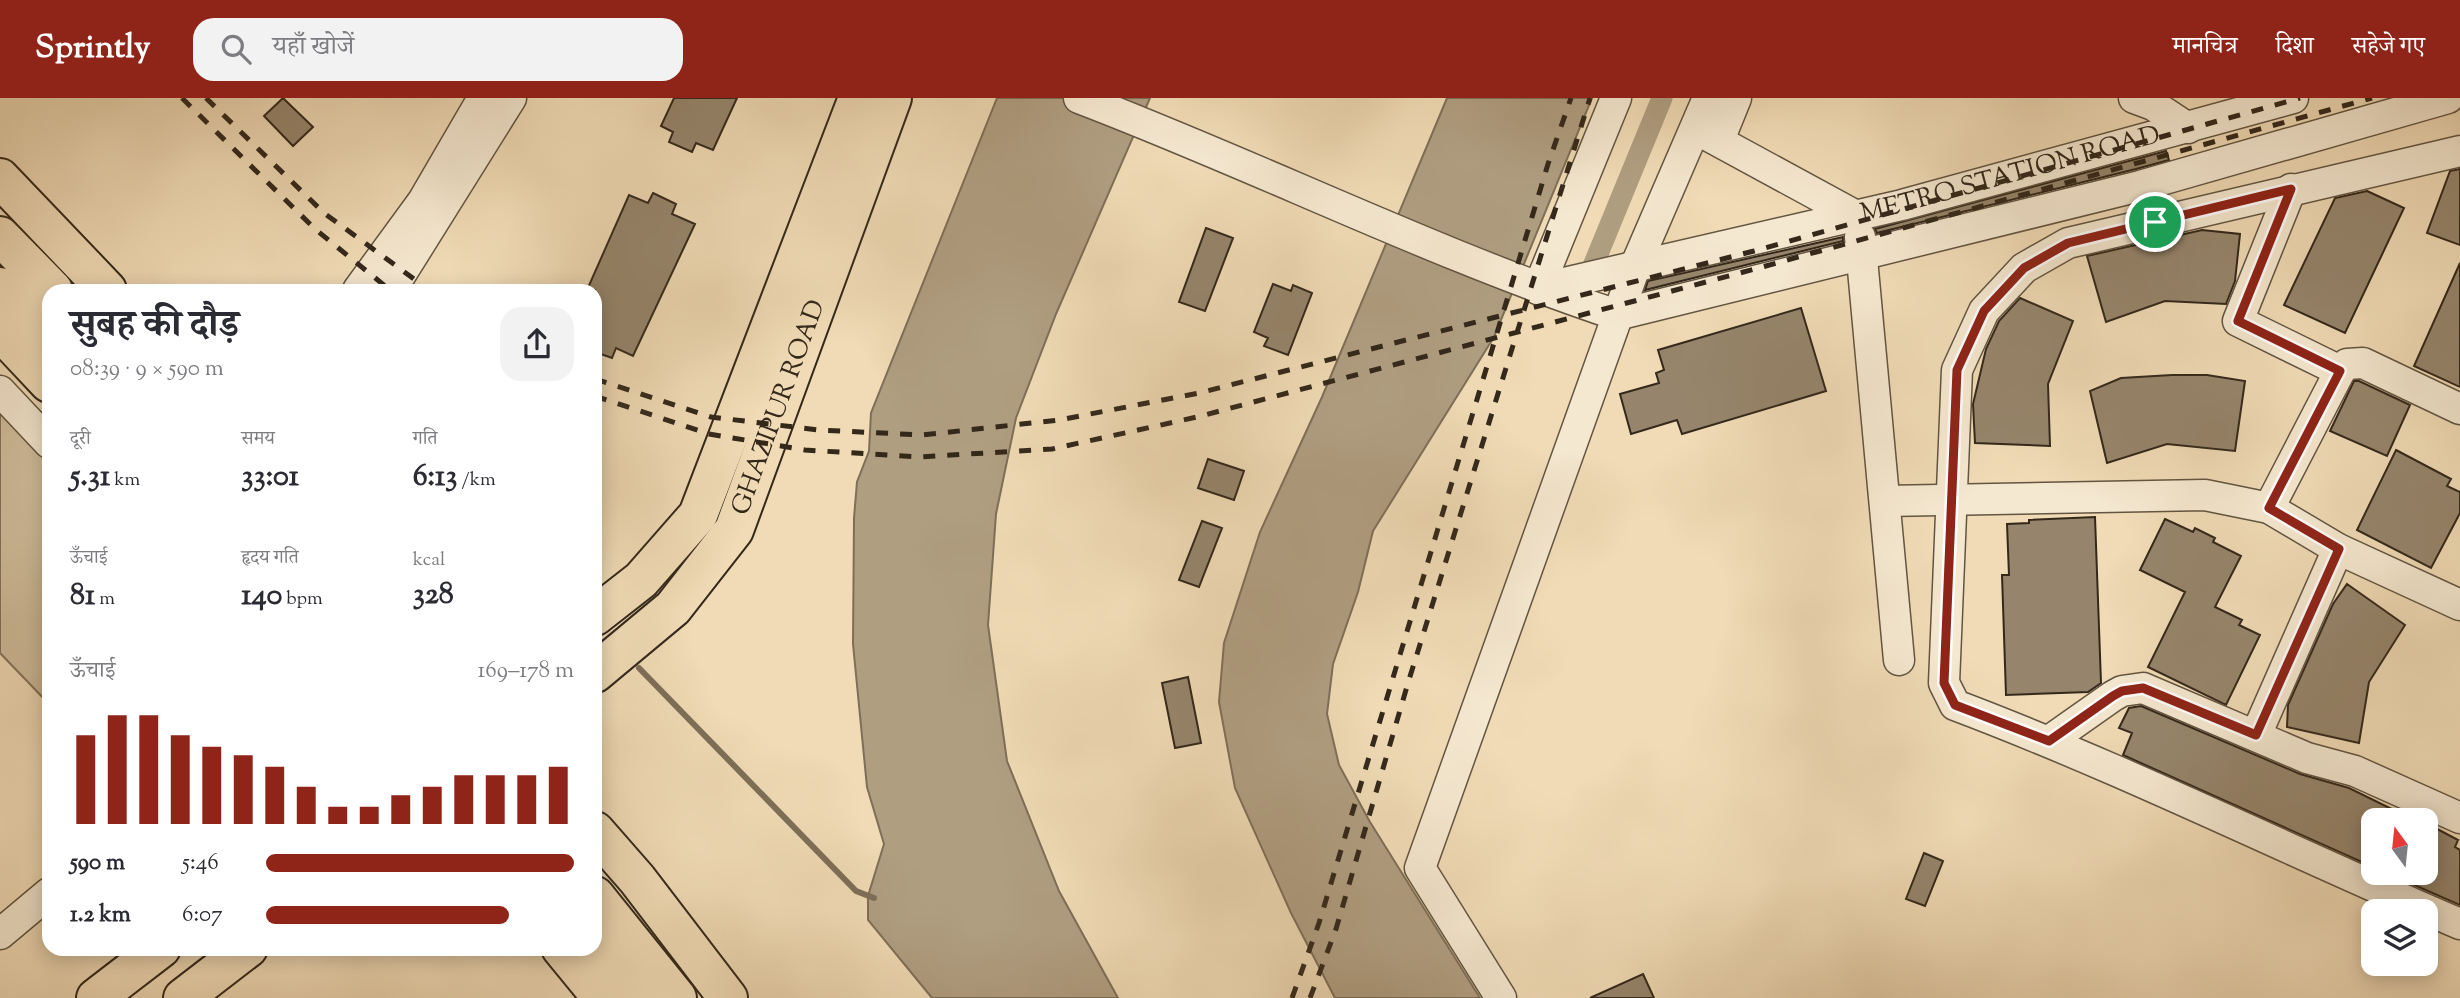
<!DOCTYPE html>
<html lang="hi">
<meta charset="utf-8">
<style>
:root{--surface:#fff;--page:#f2f2f3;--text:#2b2b33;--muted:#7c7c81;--accent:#8f2418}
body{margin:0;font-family:"Sorts Mill Goudy","Noto Serif Devanagari",serif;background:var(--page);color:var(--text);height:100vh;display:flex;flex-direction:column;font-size:26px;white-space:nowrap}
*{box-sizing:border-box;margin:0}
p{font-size:23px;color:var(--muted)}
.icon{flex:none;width:38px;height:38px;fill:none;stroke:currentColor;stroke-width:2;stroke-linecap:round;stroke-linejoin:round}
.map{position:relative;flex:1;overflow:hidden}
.details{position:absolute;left:42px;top:186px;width:560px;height:672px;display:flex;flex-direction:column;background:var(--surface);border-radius:21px;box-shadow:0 4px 18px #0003}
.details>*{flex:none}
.needle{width:46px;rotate:345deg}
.fabs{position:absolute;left:2361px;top:710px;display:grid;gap:14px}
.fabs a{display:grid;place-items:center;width:77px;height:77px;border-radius:14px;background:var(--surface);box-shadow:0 4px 18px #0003;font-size:35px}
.pin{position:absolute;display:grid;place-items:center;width:60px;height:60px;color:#fff;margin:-30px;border:4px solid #fff;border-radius:50%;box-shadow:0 2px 7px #0007}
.round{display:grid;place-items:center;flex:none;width:74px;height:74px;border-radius:21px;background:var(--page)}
.head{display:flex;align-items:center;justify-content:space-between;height:119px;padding:0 28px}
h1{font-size:38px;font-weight:700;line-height:52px}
.metrics{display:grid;grid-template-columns:repeat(3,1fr);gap:10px;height:119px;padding:7px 28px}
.metrics div{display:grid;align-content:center}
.metrics b{font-size:30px;font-weight:700}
.metrics small{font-size:19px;font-weight:400}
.metrics p{font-size:19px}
.chart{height:196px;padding:14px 28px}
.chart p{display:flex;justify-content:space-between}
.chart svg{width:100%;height:126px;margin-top:7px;stroke:var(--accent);stroke-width:6}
ul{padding:0 28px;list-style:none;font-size:23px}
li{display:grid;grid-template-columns:112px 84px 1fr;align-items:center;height:52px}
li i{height:18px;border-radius:9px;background:var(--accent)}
header{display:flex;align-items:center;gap:42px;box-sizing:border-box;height:98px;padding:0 35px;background:var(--accent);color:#fff}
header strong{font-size:33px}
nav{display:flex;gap:38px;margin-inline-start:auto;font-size:24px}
.search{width:490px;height:63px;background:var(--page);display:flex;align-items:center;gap:18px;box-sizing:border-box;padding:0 24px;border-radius:21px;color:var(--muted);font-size:26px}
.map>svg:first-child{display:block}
</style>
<header>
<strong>Sprintly</strong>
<div class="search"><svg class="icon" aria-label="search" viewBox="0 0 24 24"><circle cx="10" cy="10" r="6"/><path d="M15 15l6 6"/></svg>यहाँ खोजें</div>
<nav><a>मानचित्र</a><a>दिशा</a><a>सहेजे गए</a></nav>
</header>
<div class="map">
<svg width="2460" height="900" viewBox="0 0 2460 900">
<rect width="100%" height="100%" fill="#f0dbb6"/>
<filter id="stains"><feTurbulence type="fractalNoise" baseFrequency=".00286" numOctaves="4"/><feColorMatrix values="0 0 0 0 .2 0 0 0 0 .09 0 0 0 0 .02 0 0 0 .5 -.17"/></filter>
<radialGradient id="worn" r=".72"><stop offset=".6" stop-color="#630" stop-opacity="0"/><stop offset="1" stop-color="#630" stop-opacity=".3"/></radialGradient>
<path fill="#d0bd9c" stroke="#82725c" stroke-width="2" d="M0,310L49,362V606L0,555Z"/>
<path fill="#b09e81" stroke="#7e6f58" stroke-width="2" d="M997,0H1150L1056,216L1016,320L996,416L988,527L1007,663L1059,793L1118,900H932L868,822V798L884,746L867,689L853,546L854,420L857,384L869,353L871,315Z
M1447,0H1592L1494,239L1373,433L1358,494L1333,566L1327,616L1339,667L1370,724L1480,900H1335L1291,815L1235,690L1219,604L1224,545L1260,434L1322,299Z"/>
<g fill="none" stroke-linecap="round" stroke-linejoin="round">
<path stroke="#7e6f58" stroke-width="6" d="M639,570L856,793L874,800"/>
<path stroke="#b09e81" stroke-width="21" d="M1593,168L1662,0"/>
</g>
<path fill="#96856c" stroke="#34281b" stroke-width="2" d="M283,0L313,29L293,48L264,18Z
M674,0H737L713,52L696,45L692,54L669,44L673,34L661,28Z
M2166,53L2169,62L2136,71L1877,135L1875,131Z
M2460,71V147L2427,135L2450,73Z
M2367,93L2404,110L2345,235L2284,207L2335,100Z
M653,95L676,106L672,116L695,126L633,258L616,250L612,260L595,254V192H587L629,97L648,105Z
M1206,130L1233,140L1205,213L1179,204Z
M2202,132L2240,136L2235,183L2226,206L2165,203L2106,224L2087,158Z
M1843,139V143L1645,192L1648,183Z
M2460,165V289L2414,268Z
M1273,186L1291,193L1293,187L1312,195L1288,257L1264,248L1268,240L1254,234Z
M2020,200L2073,223L2048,286L2050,348L1975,345L1973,306L1986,251L1999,223Z
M1801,210L1826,293L1682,336L1677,322L1631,336L1620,296L1659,285L1656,275L1664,272L1658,252Z
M2172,277H2207L2245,283L2235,353L2167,346L2107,365L2090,293L2121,280Z
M2354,283H2359L2410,307L2387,358L2330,333Z
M2396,352L2451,381L2447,388L2460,394V415L2431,470L2357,432Z
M1208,361L1244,373L1234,402L1198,390Z
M2095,419L2101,585L2088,594L2006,597L2002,477H2009L2007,426L2029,425V422Z
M2165,421L2193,434L2195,430L2215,440L2213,444L2241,458L2215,509L2242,522L2239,527L2260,537L2226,607L2148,569L2185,494L2140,472Z
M1202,423L1222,430L1199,489L1179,482Z
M2347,486L2405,527L2369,584L2359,645L2287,629L2288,607L2333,506Z
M1188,579L1201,645L1175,650L1162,585Z
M2141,608L2300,676L2349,690L2416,723H2373V769L2123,657L2132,635L2119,630L2129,610Z
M2426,725L2458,742L2455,749L2460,752V807L2387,775H2426Z
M1924,755L1943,763L1925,808L1906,801Z
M1643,876L1654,900H1590Z"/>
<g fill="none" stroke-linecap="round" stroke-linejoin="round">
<g stroke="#635542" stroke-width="33">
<g id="minor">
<path d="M1079,0C1260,69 1433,156 1617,217L2140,88L2448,0"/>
<path d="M2134,0L2153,7L2188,30"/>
<path d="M1696,31L1856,118"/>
<path d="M1719,42L1736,0"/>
<path d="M2460,53L2068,145L2024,170L1984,213L1957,272L1944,585L1955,607C2127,672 2291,754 2460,826"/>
<path d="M2291,91L2238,223L2340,273"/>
<path d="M1860,139L1899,562"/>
<path id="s1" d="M1538,191L1902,107L2293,0"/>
<path d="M1538,191L1616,0"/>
<path d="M358,192L423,103L483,0"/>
<path d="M391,192L511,0"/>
<path d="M0,293L49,345"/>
<path d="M1885,403L2205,397L2269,410L2338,451L2460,507"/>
<path d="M2269,410L2340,273L2347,266L2363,265L2460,311"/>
<path d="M2256,637L2338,451"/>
<path d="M2049,643L2113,598L2122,593L2143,590L2307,660L2355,673L2460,720"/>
<path d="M0,836L49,795"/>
<path d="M1501,900L1420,770L1635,169L1708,0"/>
</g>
</g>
<g stroke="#34281b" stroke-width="42">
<g id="major">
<path d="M0,80L107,192"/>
<path d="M0,233L49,285"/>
<path d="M595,518L641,482L698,417L858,0"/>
<path id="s2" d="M595,575L673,510L734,432L892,0"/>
<path d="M595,733L637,781L728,900"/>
<path d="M561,850L602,900"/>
</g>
</g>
<g stroke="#34281b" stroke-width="42">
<path id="highway" d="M0,138L53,192
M0,189L49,240
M595,798L677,900
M593,850L635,900
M96,900L161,850
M183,900L248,850"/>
</g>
<use href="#minor" stroke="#f5e8d0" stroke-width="30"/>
<use href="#major" stroke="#f0dbb6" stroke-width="38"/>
<use href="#highway" stroke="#f0dbb6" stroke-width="38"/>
<path stroke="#34281b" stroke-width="5" stroke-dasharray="12 12" stroke-linecap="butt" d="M182,0L315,131L390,192
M206,0L324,115L429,192
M595,281L711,319L819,332L922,337L1059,322L1199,295L1754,153L2300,0
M595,298L709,336L805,352L919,359L1052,351L1197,319L1755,171L2372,0
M1292,900L1319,825L1548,66L1571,0
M1310,900L1336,831L1408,585L1590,0"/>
</g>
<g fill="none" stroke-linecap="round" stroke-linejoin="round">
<g stroke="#fff" stroke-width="14">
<path id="route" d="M2291,91L2238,223L2340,273L2269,410L2339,451L2256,637L2143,590L2122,593L2113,598L2049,643L1955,607L1944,585L1957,272L1984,213L2024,170L2068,145Z"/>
</g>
<use href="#route" stroke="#8f2418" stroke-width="9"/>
</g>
<g text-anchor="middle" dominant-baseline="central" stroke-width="7" stroke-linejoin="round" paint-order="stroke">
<g font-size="26" fill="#34281b" stroke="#f5e8d0">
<text stroke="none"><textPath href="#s1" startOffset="486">METRO STATION ROAD</textPath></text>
<text stroke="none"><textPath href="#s2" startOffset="331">GHAZIPUR ROAD</textPath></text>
</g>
</g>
<rect width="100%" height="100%" filter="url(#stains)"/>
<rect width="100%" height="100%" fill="url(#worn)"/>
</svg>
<div class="fabs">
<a><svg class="needle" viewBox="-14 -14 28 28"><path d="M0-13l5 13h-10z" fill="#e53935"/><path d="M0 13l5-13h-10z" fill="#7c7c81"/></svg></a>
<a><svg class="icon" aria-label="layers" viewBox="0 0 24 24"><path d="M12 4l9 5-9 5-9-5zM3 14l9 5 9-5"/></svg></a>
</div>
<div class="pin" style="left:2155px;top:124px;background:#1e9e55"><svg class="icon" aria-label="arrive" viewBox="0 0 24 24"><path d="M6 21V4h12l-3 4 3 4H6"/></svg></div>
<section class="details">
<div class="head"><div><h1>सुबह की दौड़</h1><p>08:39 · 9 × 590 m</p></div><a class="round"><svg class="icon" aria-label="share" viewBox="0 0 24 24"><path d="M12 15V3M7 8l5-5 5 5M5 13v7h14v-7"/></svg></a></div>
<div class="metrics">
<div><p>दूरी</p><b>5.31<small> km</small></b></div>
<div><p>समय</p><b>33:01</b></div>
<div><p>गति</p><b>6:13<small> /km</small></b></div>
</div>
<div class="metrics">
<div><p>ऊँचाई</p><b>81<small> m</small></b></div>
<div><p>हृदय गति</p><b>140<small> bpm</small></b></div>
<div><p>kcal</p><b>328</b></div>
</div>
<div class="chart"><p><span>ऊँचाई</span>169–178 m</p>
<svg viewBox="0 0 160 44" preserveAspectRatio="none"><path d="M5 44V13M15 44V6M25 44V6M35 44V13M45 44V17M55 44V20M65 44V24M75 44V31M85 44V38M95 44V38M105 44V34M115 44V31M125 44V27M135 44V27M145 44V27M155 44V24"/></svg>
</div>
<ul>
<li><b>590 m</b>5:46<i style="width:100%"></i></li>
<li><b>1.2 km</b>6:07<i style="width:79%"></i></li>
</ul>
</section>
</div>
